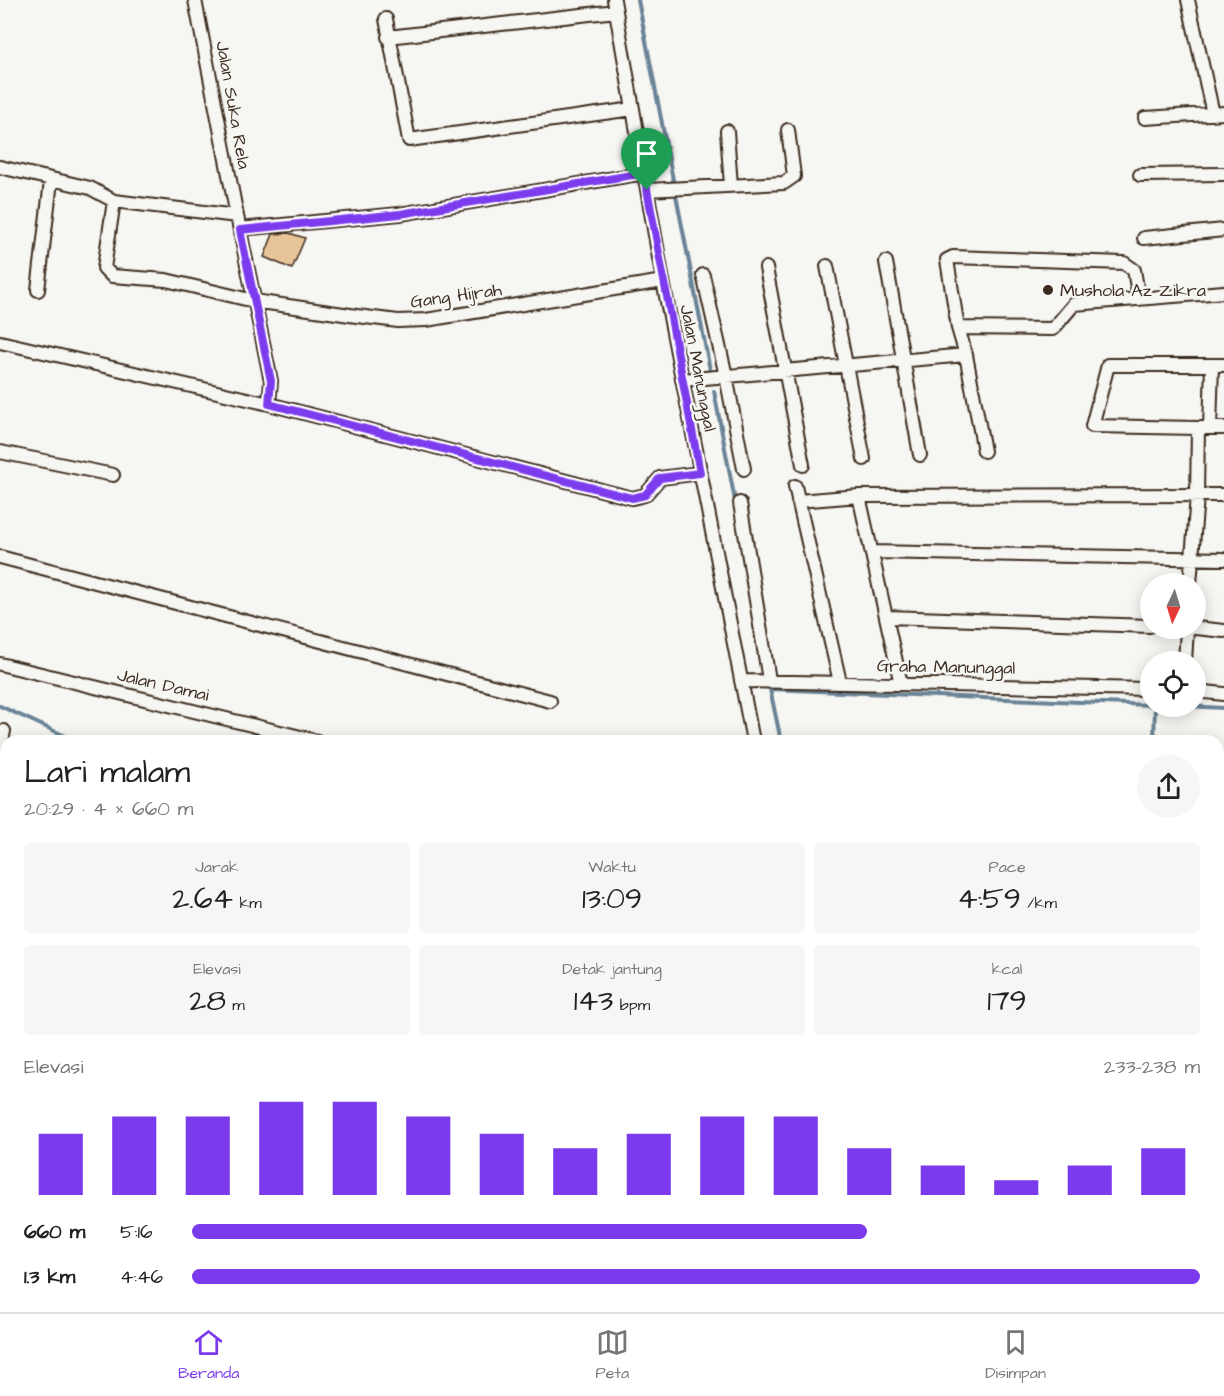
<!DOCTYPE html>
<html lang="id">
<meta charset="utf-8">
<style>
:root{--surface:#fff;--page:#f6f6f6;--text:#222;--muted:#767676;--line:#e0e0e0;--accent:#7c3aed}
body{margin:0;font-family:"Architects Daughter",sans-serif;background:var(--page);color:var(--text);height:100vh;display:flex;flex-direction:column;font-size:22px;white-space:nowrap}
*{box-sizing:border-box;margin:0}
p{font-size:20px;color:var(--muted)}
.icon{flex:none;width:33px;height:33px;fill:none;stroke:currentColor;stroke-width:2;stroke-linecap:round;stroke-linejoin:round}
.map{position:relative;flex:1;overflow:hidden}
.sheet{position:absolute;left:0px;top:735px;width:1224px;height:578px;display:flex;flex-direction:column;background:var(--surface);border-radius:18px 18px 0 0;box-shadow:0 3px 15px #0003}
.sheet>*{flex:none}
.needle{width:39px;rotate:184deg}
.tools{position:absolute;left:1140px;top:573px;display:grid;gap:12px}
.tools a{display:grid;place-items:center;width:66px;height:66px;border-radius:50%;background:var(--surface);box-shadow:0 3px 15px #0003;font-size:30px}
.pin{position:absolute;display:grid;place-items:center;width:51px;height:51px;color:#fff;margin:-62px -26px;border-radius:50% 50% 50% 0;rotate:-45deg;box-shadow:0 0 6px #0007}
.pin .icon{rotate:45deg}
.round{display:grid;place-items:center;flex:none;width:63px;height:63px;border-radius:32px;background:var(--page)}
.headline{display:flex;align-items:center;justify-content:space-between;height:102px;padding:0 24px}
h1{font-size:33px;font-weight:600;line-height:45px}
.metrics{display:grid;grid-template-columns:repeat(3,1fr);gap:9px;height:102px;padding:6px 24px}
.metrics div{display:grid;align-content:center;border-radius:6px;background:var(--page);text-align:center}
.metrics b{font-size:30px;font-weight:600}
.metrics small{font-size:16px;font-weight:400}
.metrics p{font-size:16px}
.chart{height:168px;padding:12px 24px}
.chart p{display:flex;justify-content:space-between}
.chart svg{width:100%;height:108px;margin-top:6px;stroke:var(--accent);stroke-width:6}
ul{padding:0 24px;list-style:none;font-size:20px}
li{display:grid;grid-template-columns:96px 72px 1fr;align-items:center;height:45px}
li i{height:15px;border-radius:8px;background:var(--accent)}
.tabs{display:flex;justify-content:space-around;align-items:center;height:84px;border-top:2px solid var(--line);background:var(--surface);font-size:16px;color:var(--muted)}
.tabs a{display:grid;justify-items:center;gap:3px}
.tabs .current{color:var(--accent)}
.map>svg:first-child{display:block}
</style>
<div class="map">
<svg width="1224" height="1312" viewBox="0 0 1224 1312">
<rect width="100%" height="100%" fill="#f6f6f2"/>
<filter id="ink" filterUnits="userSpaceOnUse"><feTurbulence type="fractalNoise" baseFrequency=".0167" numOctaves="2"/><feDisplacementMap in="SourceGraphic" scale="12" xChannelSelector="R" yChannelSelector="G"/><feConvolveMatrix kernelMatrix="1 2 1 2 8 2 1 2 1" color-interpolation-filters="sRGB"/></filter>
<g filter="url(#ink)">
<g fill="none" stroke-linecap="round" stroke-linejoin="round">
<path stroke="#6a8497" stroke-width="4" d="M638,0L710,370
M714,391L736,506
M0,706L76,741
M1186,706L1224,708
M781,741L770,689L1150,705
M1154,741L1155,706
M1218,1106H1224
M1218,1127H1224
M629,1306V1312
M794,1306L795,1312
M1148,1312V1306"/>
</g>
<path fill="#e8c499" stroke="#3b2a1e" stroke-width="1.5" d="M289,233L305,238L292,269L264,257L273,234Z"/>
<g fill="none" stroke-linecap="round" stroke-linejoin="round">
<g stroke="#3b2a1e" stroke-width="16">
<path id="minor" d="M195,0L237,216
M614,0L663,281L753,741
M1188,0L1213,114
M386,19L409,140L633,109
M388,37L616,11
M1145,118L1224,113
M727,131L731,186
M0,167L90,188L114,201L237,216L271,381L269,404L0,342
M1140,175L1224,174
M647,190L784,183L794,176L788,130
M114,201L104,268L112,276L166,280L254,301L357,316L398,321L426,320L663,281
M240,229L400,214L644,173
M1144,238L1224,230
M886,262L920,455
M827,266L864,459
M766,268L803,465
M703,275L726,376L744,469
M38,290L51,181
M958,328L947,260L953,257L1124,263L1134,270L1139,299
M966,355L984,451
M682,380L966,355L958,328L1053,329L1074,304L1224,292
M269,404L632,498L645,495L660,478L700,473
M1198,428L1092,426L1108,365H1224
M1210,428L1212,365
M0,452L113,475
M795,486L840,682
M859,496L1224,495
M798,501L859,496L901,684
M740,503L769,680
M872,552L1224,559
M0,557L550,701
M1190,584L1197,496L1198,428H1224
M888,617L1150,626
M1196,628L1224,631
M1185,662L1187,628
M0,664L317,741
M741,681L1150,689
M1196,691L1224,694
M0,751L4,731
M0,884H6
M0,1043L6,1044
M1218,1117H1224
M0,1156L6,1157
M1218,1192H1224
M0,1255L6,1256
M213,1306V1312
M401,1306V1312
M610,1306L611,1312
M769,1306L771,1312
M1204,1312V1306"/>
</g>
<use href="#minor" stroke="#f6f6f2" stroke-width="12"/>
</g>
</g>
<g fill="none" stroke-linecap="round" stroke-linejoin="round" filter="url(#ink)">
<g stroke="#fff" stroke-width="12">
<path id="route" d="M644,173L700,473L660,478L645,495L632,498L269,404L271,381L240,230L400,214Z"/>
</g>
<use href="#route" stroke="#7c3aed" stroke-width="8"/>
</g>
<circle fill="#3b2a1e" stroke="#f6f6f2" stroke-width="2" cx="1048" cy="290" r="6"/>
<g text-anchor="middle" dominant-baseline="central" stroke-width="5" stroke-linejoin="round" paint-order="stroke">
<g font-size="18" fill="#3b2a1e" stroke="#f6f6f2">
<text transform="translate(233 105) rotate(80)">Jalan Suka Rela</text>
<text transform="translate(456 296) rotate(-8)">Gang Hijrah</text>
<text transform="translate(698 368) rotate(79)">Jalan Manunggal</text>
<text transform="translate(946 667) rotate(1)">Graha Manunggal</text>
<text transform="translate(163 685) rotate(13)">Jalan Damai</text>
</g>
<g font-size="18" fill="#3b2a1e" stroke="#f6f6f2" text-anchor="start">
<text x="1060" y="290">Mushola Az Zikra</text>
</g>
</g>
</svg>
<div class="tools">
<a><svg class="needle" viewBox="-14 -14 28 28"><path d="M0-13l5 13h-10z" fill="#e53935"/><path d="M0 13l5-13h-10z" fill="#767676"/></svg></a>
<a><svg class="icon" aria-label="locate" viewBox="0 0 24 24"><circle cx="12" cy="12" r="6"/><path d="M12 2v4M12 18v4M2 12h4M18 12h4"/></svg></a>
</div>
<div class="pin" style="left:647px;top:190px;background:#1e9e55"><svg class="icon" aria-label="arrive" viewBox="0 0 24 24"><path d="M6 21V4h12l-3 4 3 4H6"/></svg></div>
<section class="sheet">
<div class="headline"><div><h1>Lari malam</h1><p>20:29 · 4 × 660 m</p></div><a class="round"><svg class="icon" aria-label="share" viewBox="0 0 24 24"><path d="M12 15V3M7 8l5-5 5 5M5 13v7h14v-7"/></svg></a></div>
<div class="metrics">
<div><p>Jarak</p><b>2.64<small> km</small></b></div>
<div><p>Waktu</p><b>13:09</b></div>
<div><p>Pace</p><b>4:59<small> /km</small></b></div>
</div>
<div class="metrics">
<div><p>Elevasi</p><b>28<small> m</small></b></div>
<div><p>Detak jantung</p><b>143<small> bpm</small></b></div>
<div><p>kcal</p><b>179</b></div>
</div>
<div class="chart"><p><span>Elevasi</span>233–238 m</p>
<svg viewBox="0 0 160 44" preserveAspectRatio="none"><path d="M5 44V19M15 44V12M25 44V12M35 44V6M45 44V6M55 44V12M65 44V19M75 44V25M85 44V19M95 44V12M105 44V12M115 44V25M125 44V32M135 44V38M145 44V32M155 44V25"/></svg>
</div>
<ul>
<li><b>660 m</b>5:16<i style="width:67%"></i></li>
<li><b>1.3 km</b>4:46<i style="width:100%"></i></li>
</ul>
</section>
</div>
<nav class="tabs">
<a class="current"><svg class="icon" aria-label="home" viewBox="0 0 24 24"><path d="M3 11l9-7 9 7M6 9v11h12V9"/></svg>Beranda</a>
<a><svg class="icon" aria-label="map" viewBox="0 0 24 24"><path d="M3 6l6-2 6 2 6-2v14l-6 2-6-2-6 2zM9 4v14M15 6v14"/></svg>Peta</a>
<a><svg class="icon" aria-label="saved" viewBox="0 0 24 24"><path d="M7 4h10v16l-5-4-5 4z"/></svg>Disimpan</a>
</nav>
